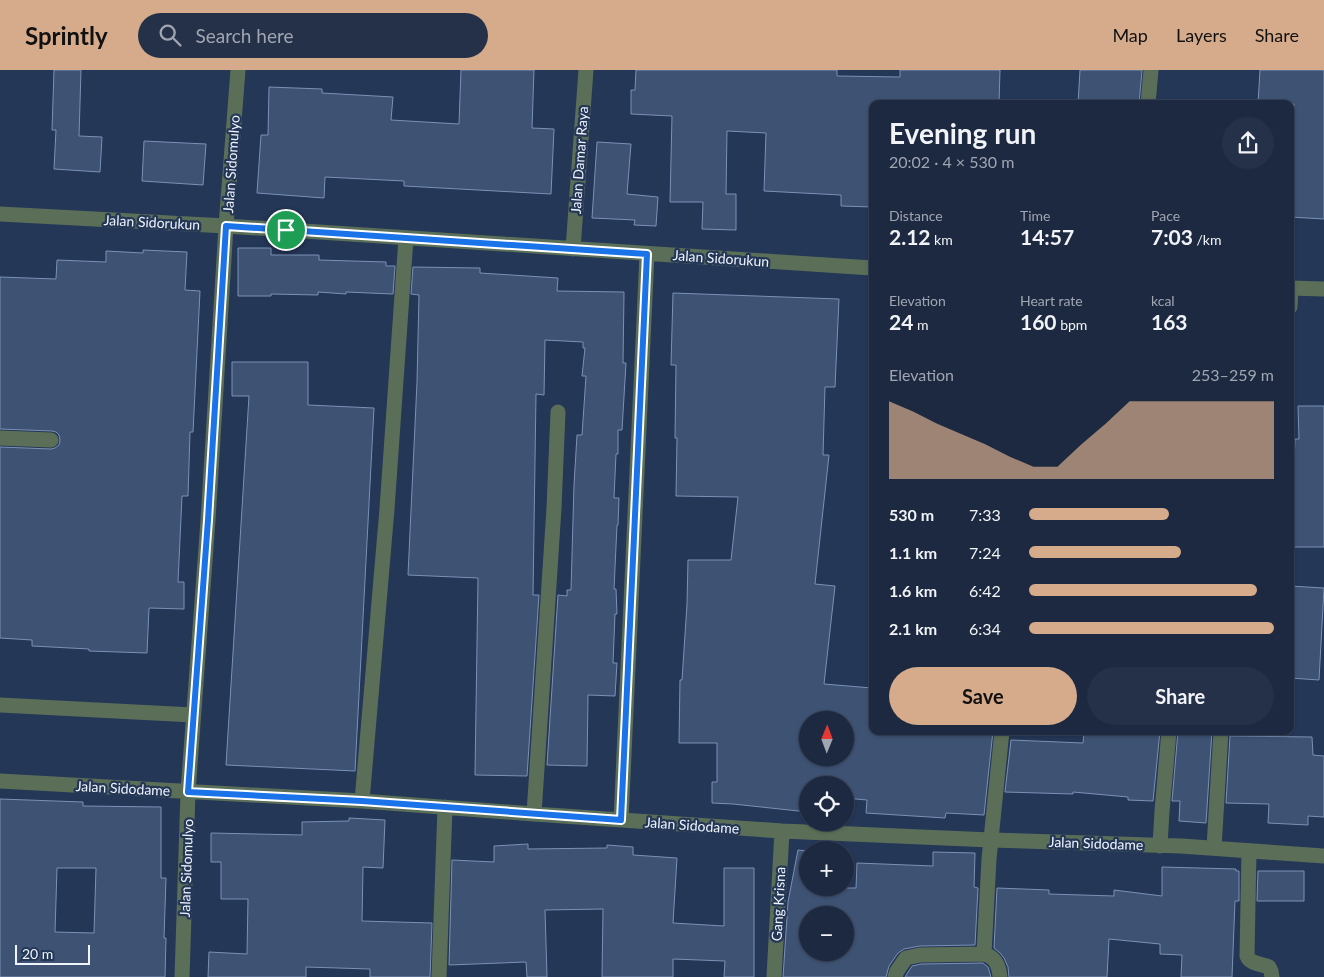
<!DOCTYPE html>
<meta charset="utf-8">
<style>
:root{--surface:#1c2941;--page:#253148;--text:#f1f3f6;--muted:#a0a6b1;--line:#3a455a;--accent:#d6ab8b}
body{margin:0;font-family:Lato,sans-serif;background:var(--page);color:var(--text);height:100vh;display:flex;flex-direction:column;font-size:19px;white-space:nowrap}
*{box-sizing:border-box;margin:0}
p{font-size:16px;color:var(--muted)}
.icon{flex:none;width:28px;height:28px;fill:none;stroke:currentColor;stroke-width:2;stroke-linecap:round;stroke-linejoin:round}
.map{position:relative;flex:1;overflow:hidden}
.side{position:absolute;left:869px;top:30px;width:425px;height:635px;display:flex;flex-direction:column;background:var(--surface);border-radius:10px;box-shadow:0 1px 4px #0004,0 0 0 1px var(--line)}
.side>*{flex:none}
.needle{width:32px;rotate:1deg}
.fabs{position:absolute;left:799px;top:641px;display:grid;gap:10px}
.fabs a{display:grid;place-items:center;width:55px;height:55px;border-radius:50%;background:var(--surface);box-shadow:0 1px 4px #0004,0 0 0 1px var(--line);font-size:25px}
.scale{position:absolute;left:15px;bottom:12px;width:75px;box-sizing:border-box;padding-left:5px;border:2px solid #eff4fd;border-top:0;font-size:14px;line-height:18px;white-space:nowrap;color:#eff4fd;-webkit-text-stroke:4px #253757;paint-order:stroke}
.pin{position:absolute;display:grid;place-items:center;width:42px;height:42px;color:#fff;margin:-21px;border:2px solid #fff;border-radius:50%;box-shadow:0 1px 5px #0007}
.round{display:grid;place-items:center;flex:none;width:52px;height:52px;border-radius:26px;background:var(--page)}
.head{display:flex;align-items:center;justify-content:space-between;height:85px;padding:0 20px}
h1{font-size:28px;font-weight:700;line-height:38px}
.stats{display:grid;grid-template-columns:repeat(3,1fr);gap:8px;height:85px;padding:5px 20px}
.stats div{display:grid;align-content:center}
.stats b{font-size:21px;font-weight:700}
.stats small{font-size:14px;font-weight:400}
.stats p{font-size:14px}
.chart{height:140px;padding:10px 20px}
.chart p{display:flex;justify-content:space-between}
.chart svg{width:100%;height:90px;margin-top:5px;fill:var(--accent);opacity:.7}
.cta{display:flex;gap:10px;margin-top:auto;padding:10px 20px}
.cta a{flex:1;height:58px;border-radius:30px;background:var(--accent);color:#111;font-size:20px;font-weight:700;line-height:58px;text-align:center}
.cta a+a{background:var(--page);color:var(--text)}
ul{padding:0 20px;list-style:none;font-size:16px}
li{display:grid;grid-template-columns:80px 60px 1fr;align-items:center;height:38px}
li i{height:12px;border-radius:6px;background:var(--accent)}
header{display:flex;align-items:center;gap:30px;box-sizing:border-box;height:70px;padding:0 25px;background:var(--accent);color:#111}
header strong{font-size:24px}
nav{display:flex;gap:28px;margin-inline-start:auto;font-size:18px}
.search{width:350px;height:45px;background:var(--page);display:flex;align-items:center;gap:12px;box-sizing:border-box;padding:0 18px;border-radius:28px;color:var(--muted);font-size:19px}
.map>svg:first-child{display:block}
</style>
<header>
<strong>Sprintly</strong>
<div class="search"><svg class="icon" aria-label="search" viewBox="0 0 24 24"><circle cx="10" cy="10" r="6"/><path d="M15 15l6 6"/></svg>Search here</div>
<nav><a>Map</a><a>Layers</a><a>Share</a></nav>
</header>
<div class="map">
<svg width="1324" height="907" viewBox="0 0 1324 907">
<rect width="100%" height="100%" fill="#253757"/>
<path fill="#3e5273" stroke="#7b91b6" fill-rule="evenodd" d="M54,0H81L79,66L102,67L100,102L54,99L56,60H52Z
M461,0H534L532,58L554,59L551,124L404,116V111L325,107L324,128L257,123L261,65H268L269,17L322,19V23L393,27L391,50L459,54Z
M636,0H837V6L900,7V0H1000L999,33L934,30V34H872V137L841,136V125L764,121L766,63L727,61L726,124H736V160L702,159L703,132H670L672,46L631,44V20H635Z
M1080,0H1142L1139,34H1078Z
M1260,0H1324V149L1290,147V78L1294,34H1258Z
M144,71L206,74L203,115L142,111Z
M597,72L631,74L627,124L658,127L656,156L634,155L635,150L592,148Z
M238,178H271V185H319V190L386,192V196H395L393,224L346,222V224L318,222V225L271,224V226H238Z
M143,180L187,182L185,220L200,221L193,362H190L188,426H182L178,512H184V539L149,538L147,583L89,581V579L32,576V570L0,568V377L51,379L55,378L59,375L60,370L59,365L56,362L52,361L0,359V207L56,209L57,190L106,192V181L143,183Z
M413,197L480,198V203L558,208L557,221L624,222L623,293H626L622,360H618V384H616L614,428H619L618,455H617L614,519H616L617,544H615L613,593H617L615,626L588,625L587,696L547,695L558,525L567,526V520H571L574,415L577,365H582L586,306H582L585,278H583V272L545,270L544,325L536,324L533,525H539L527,706L475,705L478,508L408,505L417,312L419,225L411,224Z
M673,223L839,229L835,317H825L823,385H829L815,514L835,516L824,614L872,618V661H993L984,745L946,743L945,748L866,743L867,730L845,728V715H808V742L733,734L712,733V712H717V673H679L680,610H682L687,534L688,490H731L738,427L676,426L677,368H675L676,295H671ZM808,650H845V688H808Z
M232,292H308V335L374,338L355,701L226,695L249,326H232Z
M1298,336H1324V477H1290V442H1292L1295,369H1299Z
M1290,516L1324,518L1319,610L1290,608Z
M1084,661H1160L1153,731L1128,730V727L1073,722V724L1005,722L1011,670L1083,673Z
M1178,661H1212L1206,753L1179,751L1180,731H1172Z
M1230,666L1312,667L1313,685L1324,686V747L1308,746V755L1268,753L1269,734L1226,733Z
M0,729L83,732V736L161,737V808H166L164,868H166L165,907H0ZM57,798H96L94,863L55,862Z
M349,748L385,750L383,798L363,797L362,851L432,853L430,907H370V899L306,897V907H208L209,882L247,884L248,829H221V792H211V763L302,765V752L349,751Z
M528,774V779L607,778V775L633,777V785L677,788L673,853L724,856V798H754V907H724L725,891L673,889V907H602L603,839L545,840L547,907H527L526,892L449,895L452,790L494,792V776Z
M798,780L808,781V818H856L857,793L933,796V782L975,783L974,817L978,818L975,875L920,876L904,879L898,883L889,896L886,907H783L788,832ZM808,845H845V882H808Z
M1162,797L1236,799V801H1239V831H1235L1232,907H1181L1182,885L1160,884V874L1109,869L1107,907H1009L1008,897L1004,888L1000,883L994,878L997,818L1049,820V824L1114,826V820L1162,826Z
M1258,801H1304V831H1257Z
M983,893L988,897L991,907H905L912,896L921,894Z"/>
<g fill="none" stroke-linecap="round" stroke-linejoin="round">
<path stroke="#5b6f58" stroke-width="15" d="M1148,34L1151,0
M0,144L226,156L872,198
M573,179L586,0
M1290,218L1324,219
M1290,237L1291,218
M0,368L51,370
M0,635L193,645
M0,711L362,731L534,744L782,761L991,770L1181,776L1324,786
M362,731L387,439L406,168
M534,744L554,438L558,342
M621,750L647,184
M1160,776L1162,741L1169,661
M1214,778L1221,661
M1249,781L1247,886C1250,894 1262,894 1269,897L1271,901L1272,907
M984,884L989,789L1002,661
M182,907L188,722L208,450L226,156L238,0
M439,907L445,737
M774,907L782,761
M895,907L897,901L906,888L920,885L984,884C996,887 999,896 1000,907"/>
</g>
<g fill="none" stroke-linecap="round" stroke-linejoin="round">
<g stroke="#fff" stroke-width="10">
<path id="route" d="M226,156L647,184L621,750L362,731L188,722L208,450Z"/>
</g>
<use href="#route" stroke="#1a73e8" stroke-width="6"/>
</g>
<g text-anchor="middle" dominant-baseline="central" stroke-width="4.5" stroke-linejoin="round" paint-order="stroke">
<g font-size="14" fill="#eff4fd" stroke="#253757">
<text transform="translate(579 90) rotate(-86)">Jalan Damar Raya</text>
<text transform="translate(231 94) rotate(-86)">Jalan Sidomulyo</text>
<text transform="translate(152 152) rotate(3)">Jalan Sidorukun</text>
<text transform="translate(721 188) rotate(4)">Jalan Sidorukun</text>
<text transform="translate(123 718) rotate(3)">Jalan Sidodame</text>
<text transform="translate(692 755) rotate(4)">Jalan Sidodame</text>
<text transform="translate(1096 773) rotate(2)">Jalan Sidodame</text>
<text transform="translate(186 798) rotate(-88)">Jalan Sidomulyo</text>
<text transform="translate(778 834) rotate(-87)">Gang Krisna</text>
</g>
</g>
</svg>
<div class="fabs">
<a><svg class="needle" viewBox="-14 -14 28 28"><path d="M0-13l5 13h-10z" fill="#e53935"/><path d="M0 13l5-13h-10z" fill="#a0a6b1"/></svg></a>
<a><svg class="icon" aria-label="locate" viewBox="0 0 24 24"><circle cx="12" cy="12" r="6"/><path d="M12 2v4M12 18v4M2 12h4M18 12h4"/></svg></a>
<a>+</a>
<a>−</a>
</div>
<div class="scale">20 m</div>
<div class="pin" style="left:286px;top:160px;background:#1e9e55"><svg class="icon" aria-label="arrive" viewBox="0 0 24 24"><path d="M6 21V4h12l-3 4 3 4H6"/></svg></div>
<section class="side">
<div class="head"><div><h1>Evening run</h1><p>20:02 · 4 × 530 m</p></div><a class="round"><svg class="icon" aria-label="share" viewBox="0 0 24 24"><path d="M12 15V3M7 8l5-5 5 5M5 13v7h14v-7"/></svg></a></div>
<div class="stats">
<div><p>Distance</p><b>2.12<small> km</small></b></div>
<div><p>Time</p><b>14:57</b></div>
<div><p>Pace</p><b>7:03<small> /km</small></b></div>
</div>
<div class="stats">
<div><p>Elevation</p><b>24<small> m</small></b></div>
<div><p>Heart rate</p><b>160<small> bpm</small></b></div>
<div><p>kcal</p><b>163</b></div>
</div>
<div class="chart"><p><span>Elevation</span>253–259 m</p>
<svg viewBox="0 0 160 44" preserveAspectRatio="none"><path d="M0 44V6L10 11L20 17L30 22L40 27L50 33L60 38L70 38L80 27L90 17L100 6L110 6L120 6L130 6L140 6L150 6L160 6V44z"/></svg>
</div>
<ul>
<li><b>530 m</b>7:33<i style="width:57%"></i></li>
<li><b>1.1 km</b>7:24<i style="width:62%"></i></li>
<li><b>1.6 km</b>6:42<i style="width:93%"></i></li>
<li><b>2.1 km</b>6:34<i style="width:100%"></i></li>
</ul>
<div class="cta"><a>Save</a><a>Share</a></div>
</section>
</div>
